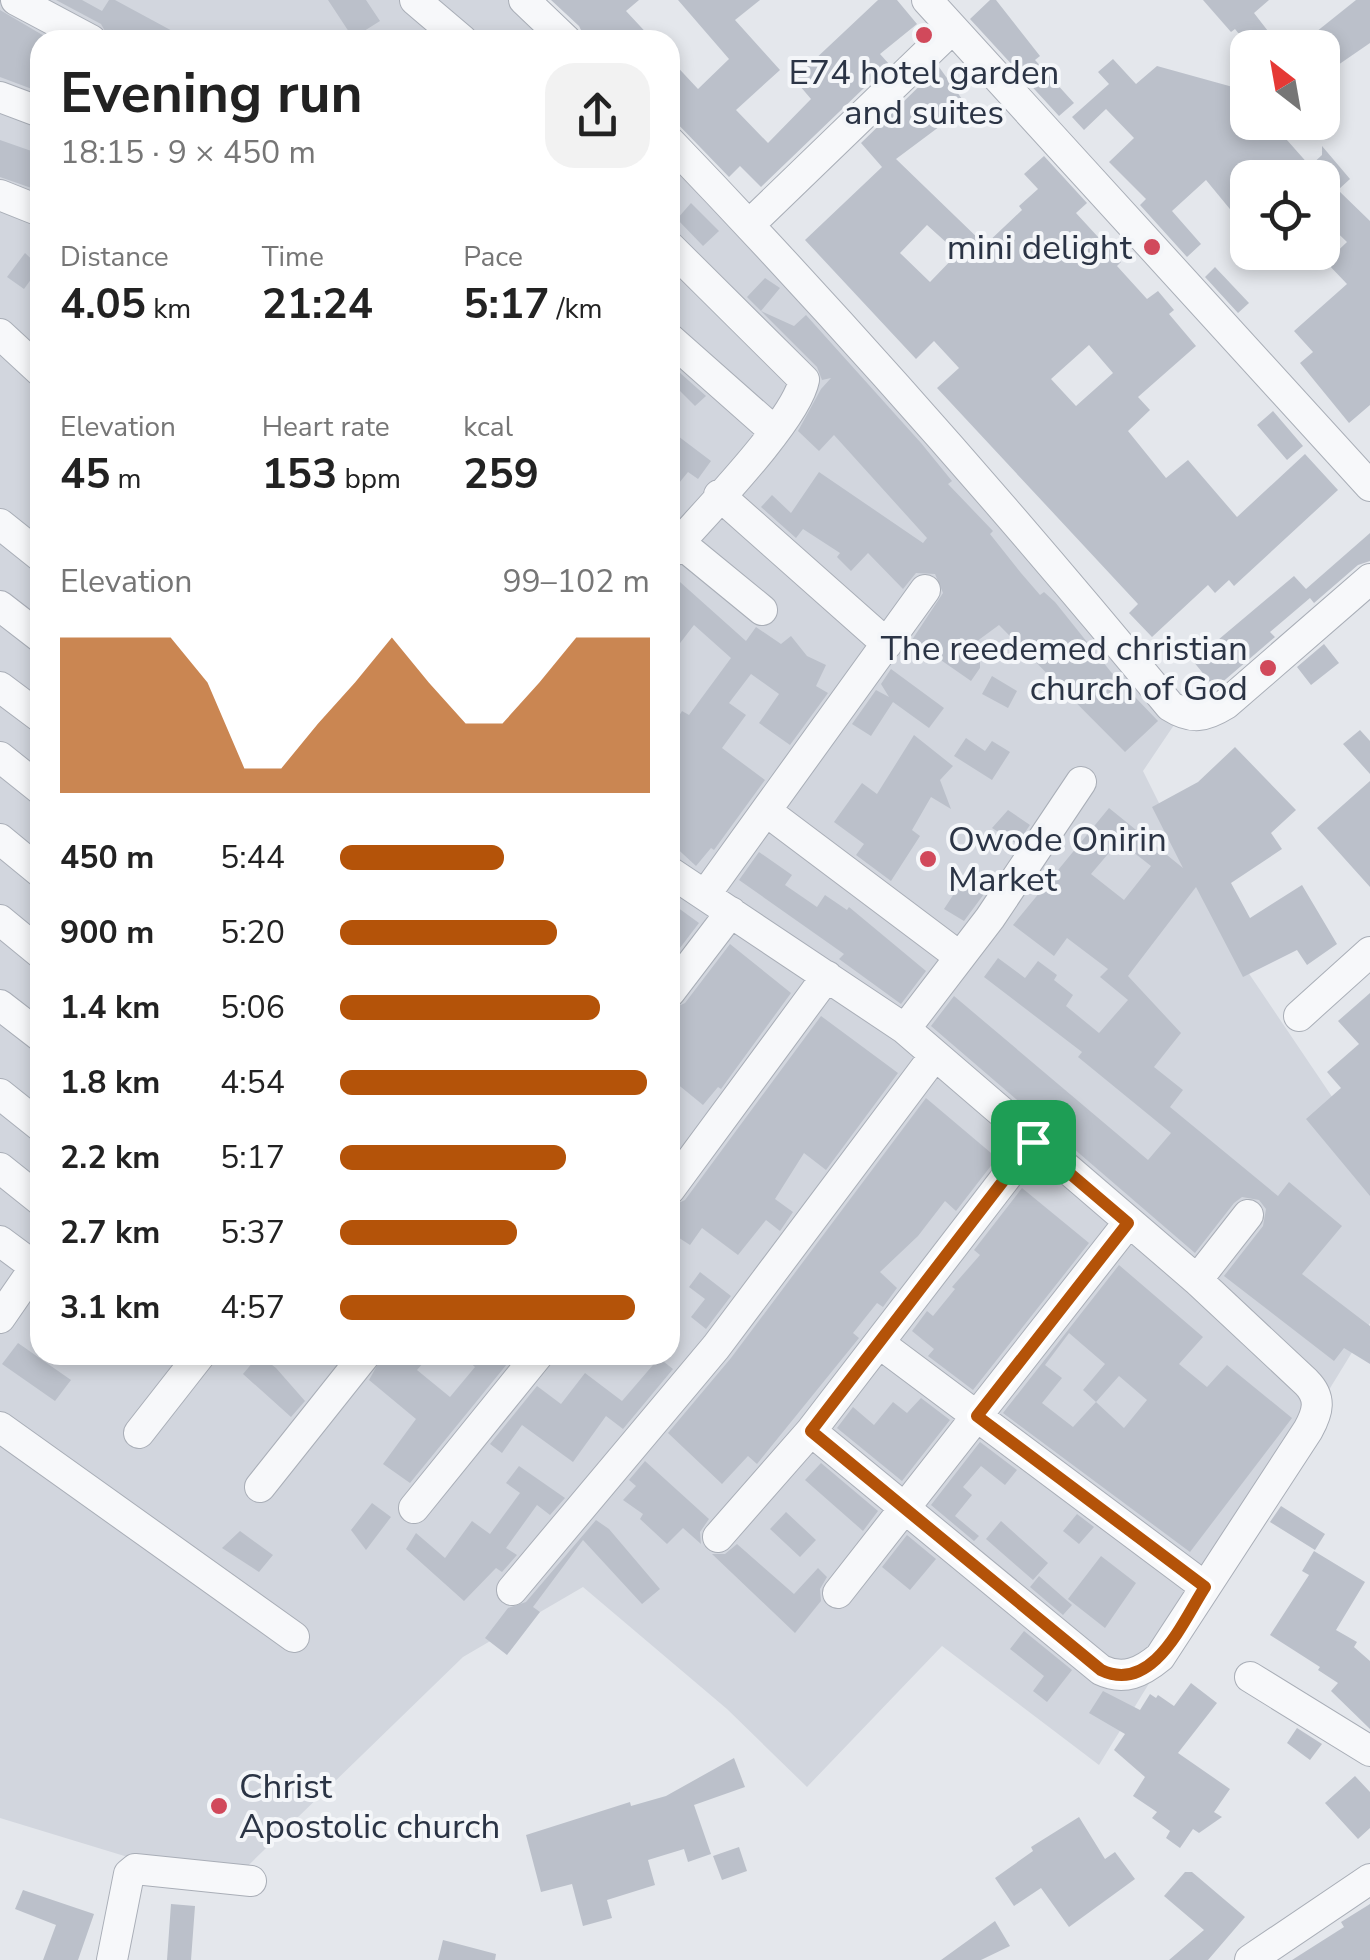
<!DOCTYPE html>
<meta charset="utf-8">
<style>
:root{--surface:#fff;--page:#f2f2f2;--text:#222;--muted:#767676;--accent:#b45309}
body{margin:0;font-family:"Nunito Sans",sans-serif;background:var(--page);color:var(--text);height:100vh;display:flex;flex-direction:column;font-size:38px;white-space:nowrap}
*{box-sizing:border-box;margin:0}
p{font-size:32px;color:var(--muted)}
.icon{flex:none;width:55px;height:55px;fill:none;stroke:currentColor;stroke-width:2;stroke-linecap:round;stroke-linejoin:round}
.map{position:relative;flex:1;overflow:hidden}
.panel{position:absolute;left:30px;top:30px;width:650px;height:1335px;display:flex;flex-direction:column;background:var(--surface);border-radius:30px;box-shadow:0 5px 15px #0003}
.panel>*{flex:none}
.needle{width:65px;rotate:329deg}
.fabs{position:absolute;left:1230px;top:30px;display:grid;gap:20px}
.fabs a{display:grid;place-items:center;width:110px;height:110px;border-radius:20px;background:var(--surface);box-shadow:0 5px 15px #0003;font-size:50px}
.pin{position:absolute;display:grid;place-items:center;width:85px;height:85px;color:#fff;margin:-42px;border-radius:20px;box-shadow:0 5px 15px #0006}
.round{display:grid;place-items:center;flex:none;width:105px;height:105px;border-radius:30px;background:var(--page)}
.overview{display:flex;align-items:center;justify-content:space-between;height:170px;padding:0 30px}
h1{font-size:55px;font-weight:700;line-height:75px}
.figures{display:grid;grid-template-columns:repeat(3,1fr);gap:15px;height:170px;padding:10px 30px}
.figures div{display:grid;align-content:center}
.figures b{font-size:42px;font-weight:700}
.figures small{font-size:28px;font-weight:400}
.figures p{font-size:28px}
.chart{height:280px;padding:20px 30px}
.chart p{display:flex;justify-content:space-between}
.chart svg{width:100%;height:180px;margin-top:10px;fill:var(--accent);opacity:.7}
ul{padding:0 30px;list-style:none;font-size:32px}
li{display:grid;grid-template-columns:160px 120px 1fr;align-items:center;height:75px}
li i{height:25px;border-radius:12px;background:var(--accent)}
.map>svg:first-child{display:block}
</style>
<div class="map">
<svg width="1370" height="1960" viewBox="0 0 1370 1960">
<rect width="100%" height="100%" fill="#e4e7ec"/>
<path fill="#d2d6de" d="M0,0H532L569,40H40V1355H670V150L1174,725L1143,771L1231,947L1370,1153V1323L1099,1765L942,1646L807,1787L727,1709L583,1587L463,1657L226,1887L0,1818Z"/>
<path fill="#bbc0ca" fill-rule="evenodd" d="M56,0H82L102,11L109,0H115L189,40H110L101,24Z
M328,0H366L380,21L353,38Z
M551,0H639L626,11L653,40H586L579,26Z
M678,0H760L735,20L780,70L736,110L768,143L811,99L794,79L878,0H897L917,24L880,54L889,64L761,187L740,166L729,177L670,116V59L698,89L729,59Z
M990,0H996L1040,56L1035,60L1074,103L1059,116L970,19Z
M1203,0H1269L1254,13L1281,48H1250L1235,29L1231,32Z
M1356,0H1370V43L1322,76V48H1296Z
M0,10L51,40H40V92L0,77Z
M1113,59L1136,84L1157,66L1240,89L1248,97V122H1271L1310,166L1322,155V146L1350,179L1338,190L1370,221V405L1349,423L1300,363L1313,352L1294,331L1347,284L1326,262L1347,242L1322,218V178H1248V231L1206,180L1172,211L1201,244L1187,257L1140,205L1146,199L1109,162L1134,138L1106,109L1084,130L1072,117L1109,84L1098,72Z
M939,67L967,106L896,159L985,245L1022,210L1019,206L1038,189L1024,174L1044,156L1087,203L1076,213L1121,262L1117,266L1147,299L1158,291L1174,310L1169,314L1196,346L1138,397L1150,410L1128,431L1166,478L1188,460L1237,517L1305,454L1338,490L1234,586L1229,580L1215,593L1208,585L1152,637L1129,613L1138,604L937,388L959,368L934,341L916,359L805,240L882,167L861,143ZM927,225L958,253L930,282L900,253ZM1089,345L1113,373L1076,406L1051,379Z
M0,140L40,154V191L0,177Z
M691,203L719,231L703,246L677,219Z
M25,253L40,267L24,289L7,277Z
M1215,267L1249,303L1238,313L1205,277Z
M765,278L780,288L761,311L747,297Z
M761,311L794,326L806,315L921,443L952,481L948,484L993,531L990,534L1021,573L1040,595L1044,592L1055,602L1111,672L1158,721L1125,752L999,625L965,650L980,660V668L971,681L912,640L943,593L935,574L916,573L903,589L868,553L851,571L837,557L840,553L803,529L796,538L761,507L772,495L791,513L819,472L923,543L927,538L834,435L819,451L798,431L821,389L831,378L822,380L817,367Z
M670,364L706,396L695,406L670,381Z
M1273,411L1303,446L1287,460L1257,425Z
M670,430L711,461L698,479L688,472L670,494Z
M1370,533V561L1358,565L1314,603L1310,598L1270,632L1275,637L1212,691L1207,685L1210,682L1193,661L1294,576L1306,589Z
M680,582L746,641L756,627L781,644L791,636L807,656L826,665L816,686L828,693L790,745L759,723L779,694L751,674L729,703L746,715L722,748L765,780L714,850L711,848L696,866L670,842V731L682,711L689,715L731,658L694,625L670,656V593Z
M1324,644L1339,663L1311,685L1297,667Z
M891,669L944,708L929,728L893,702L871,736L852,724L876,690L889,697L881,684Z
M992,676L1017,691L1008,708L982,694Z
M1360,730L1370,741V774L1343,744Z
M914,735L953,766L940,780L951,809L931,797L912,830L920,836L891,881L856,855L864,844L834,822L862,783L877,794Z
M966,738L985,751L992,741L1010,752L992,780L954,756Z
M1235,747L1296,810L1271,833L1282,849L1231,883L1250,918L1302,885L1337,944L1307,965L1297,950L1243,977L1196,887L1128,976L1181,1033L1154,1067L1183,1090L1170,1107L1278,1196L1289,1182L1342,1226L1302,1274L1370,1326V1364L1344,1348L1334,1361L1224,1276L1263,1226L1266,1209L1259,1200L1242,1197L1234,1203L1195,1253L931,1026L954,996L1148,1160L1171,1133L1078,1057L1082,1052L984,977L998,958L1025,978L1038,961L1057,975L1054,980L1073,995L1066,1006L1099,1033L1128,1000L1100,977L1108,969L1067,938L1054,956L1013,925L1109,808L1183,868L1152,807L1198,782ZM1119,841L1151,866L1124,900L1091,874Z
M1370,781V887L1317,828Z
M1008,810L1030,825L1017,844L992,828Z
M759,852L792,875L785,885L817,907L825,895L847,910L849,907L926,971L901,1004L839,959L844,954L739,880Z
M963,880L984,894L964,921L944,909Z
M670,902L699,923L670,961Z
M730,944L791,993L721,1089L718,1087L703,1105L670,1078V1010L685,1003Z
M1370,993V1196L1306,1119L1341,1088L1327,1072L1359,1044L1338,1021Z
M821,1016L898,1073L826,1170L804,1153L775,1199L793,1212L780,1231L766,1220L738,1255L702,1228L690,1245L670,1232V1207L685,1200Z
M926,1098L997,1158L956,1211L945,1201L918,1236L880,1272L897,1288L883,1307L877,1303L853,1333L859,1338L757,1464L748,1456L722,1484L668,1433L731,1358Z
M1022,1188L1089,1243L973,1390L928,1356L934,1349L912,1331L927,1311L933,1316L955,1289L952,1287L980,1255L974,1250Z
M1119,1265L1203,1337L1179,1364L1207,1387L1227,1365L1292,1418L1190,1552L1003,1413ZM1069,1333L1105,1364L1083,1390L1096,1402L1119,1376L1147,1400L1124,1428L1096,1402L1073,1427L1042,1403L1062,1378L1045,1365Z
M700,1272L731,1296L706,1329L691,1317L705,1299L689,1287Z
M18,1343L71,1380L55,1401L2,1364Z
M259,1355L276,1368L305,1401L291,1417L243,1374Z
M383,1355H430L417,1370L450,1397L475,1367L461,1355H496L507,1364L410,1483L383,1464L416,1419L369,1380Z
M659,1358L673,1369L623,1429L606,1416L573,1462L522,1425L502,1453L490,1444L537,1386L561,1404L585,1373L622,1401Z
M921,1398L950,1420L902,1481L837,1428L853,1407L874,1425L893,1402L907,1413Z
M980,1442L1017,1470L1005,1485L981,1466L963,1487L972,1495L955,1516L979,1536L974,1541L931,1505Z
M645,1461L709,1519L700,1532L701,1544L683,1528L667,1544L640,1519L643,1514L623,1500L636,1486L629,1480Z
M821,1463L878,1511L863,1531L805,1480Z
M519,1466L565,1498L550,1515L537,1505L506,1548L517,1555L502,1572L496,1568L464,1601L406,1549L416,1533L445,1558L472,1521L490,1534L520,1493L506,1483Z
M372,1503L391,1517L366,1550L351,1530Z
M1281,1506L1325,1534L1315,1550L1270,1522Z
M786,1512L816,1540L800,1557L770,1529Z
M1077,1514L1094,1527L1079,1544L1063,1531Z
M596,1520L609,1529L660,1589L642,1604L583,1540L533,1607L540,1612L507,1655L485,1638L508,1608L526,1602Z
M1001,1521L1048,1563L1033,1580L986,1539Z
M240,1531L273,1555L259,1572L222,1548Z
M907,1535L936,1559L910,1590L882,1567Z
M737,1544L794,1594L818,1568L827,1577L820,1589L821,1601L795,1633L712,1554H725Z
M1314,1551L1365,1582L1336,1630L1357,1642L1354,1647L1370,1661V1729L1331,1691L1338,1683L1318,1670L1320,1667L1270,1635L1309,1575L1302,1571Z
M1101,1556L1136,1583L1105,1628L1068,1599Z
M1039,1576L1072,1605L1063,1615L1030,1587Z
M1024,1631L1072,1670L1047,1702L1033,1691L1044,1676L1010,1649Z
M1191,1683L1217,1703L1178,1753L1230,1789L1214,1812L1222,1817L1199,1833L1193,1829L1180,1848L1166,1838L1170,1831L1152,1818L1157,1812L1133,1796L1145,1777L1114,1750L1125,1734L1089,1713L1103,1691L1140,1710L1150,1694L1156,1698L1158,1695L1174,1706Z
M1297,1728L1322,1744L1310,1760L1287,1743Z
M734,1758L745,1787L694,1805L711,1854L688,1862L684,1849L648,1860L655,1885L607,1900L612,1918L583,1926L572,1884L541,1892L526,1835L630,1802L631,1806L666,1796Z
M1355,1776L1370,1792V1828L1358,1839L1325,1803Z
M1079,1817L1105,1859L1115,1852L1135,1879L1069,1927L1041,1888L1014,1906L995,1878L1033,1851L1031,1847Z
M739,1847L747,1871L722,1880L713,1856Z
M1185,1872H1192L1245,1917L1208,1960H1169L1204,1930L1164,1896Z
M23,1890L94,1914L78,1960H43L56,1925L15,1909Z
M171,1904L195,1906L191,1960H167Z
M1370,1904V1960H1292L1344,1927L1341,1922Z
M995,1921L1010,1946L981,1960H941Z
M443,1940L496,1954L495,1960H438Z"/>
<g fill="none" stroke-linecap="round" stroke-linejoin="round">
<g stroke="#a9aeb7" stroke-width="32">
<path id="minor" d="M16,0L91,40
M415,0L462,40
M524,0L566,40
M927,0L1370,486
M0,97L40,112
M670,142C844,323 1010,512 1170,706C1192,720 1205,717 1226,704L1370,579
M0,195L40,211
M749,225L952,29
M670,247L804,380C796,421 701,517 670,553
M0,334L40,371
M670,339L774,431
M719,495L887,644
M0,524L40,556
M679,542L762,610
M0,606L40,637
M0,687L40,717
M0,757L40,789
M766,811L960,957
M0,839L40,872
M670,872L905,1029L1197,1280L1306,1382C1322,1398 1318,1412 1308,1430L1160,1657C1142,1672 1124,1681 1101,1670L811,1431
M705,895L925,590
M0,920L40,953
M670,992L731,912
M0,1005L40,1036
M1299,1016L1370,952
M905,1029L990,918L1081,782
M0,1094L40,1126
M0,1168L40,1200
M670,1189L827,976
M0,1241L35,1267
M1197,1280L1248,1215
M0,1318L40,1260
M879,1343L1205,1587
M0,1427L294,1637
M139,1433L200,1355
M260,1487L365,1355
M414,1508L538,1355
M718,1537L811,1431L1033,1142
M512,1590L716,1347L935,1055
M838,1593L1128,1223
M1250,1677L1370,1751
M112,1960L129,1874L135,1869L251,1881
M1250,1960L1370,1879"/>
</g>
<use href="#minor" stroke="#f7f8fa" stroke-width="30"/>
</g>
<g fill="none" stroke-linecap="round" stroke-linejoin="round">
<g stroke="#fff" stroke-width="20">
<path id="route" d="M1033,1142L1128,1223L977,1416L1205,1587C1183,1621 1153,1695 1101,1670L811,1431Z"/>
</g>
<use href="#route" stroke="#b45309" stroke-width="12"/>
</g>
<g fill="#d1495b" stroke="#f4f6f9" stroke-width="4">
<circle cx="924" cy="35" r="10"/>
<circle cx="1152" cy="247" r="10"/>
<circle cx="1268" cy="668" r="10"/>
<circle cx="928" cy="859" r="10"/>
<circle cx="219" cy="1806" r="10"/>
</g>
<g text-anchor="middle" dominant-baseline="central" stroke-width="8" stroke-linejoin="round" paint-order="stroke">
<g font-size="35" fill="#2b3445" stroke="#f4f6f9" text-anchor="end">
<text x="924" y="72" text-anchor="middle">E74 hotel garden<tspan x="924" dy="40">and suites</tspan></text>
<text x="1132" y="247">mini delight</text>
<text x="1248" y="648">The reedemed christian<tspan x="1248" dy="40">church of God</tspan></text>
<text x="948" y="839" text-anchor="start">Owode Onirin<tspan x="948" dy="40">Market</tspan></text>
<text x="239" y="1786" text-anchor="start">Christ<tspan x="239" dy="40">Apostolic church</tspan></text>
</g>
</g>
</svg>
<div class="fabs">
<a><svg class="needle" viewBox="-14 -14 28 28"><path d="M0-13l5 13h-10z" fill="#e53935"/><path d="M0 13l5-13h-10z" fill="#767676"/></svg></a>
<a><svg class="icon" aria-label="locate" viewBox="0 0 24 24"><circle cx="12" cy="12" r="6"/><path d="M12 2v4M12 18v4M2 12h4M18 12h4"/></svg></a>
</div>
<div class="pin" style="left:1033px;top:1142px;background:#1e9e55"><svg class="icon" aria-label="arrive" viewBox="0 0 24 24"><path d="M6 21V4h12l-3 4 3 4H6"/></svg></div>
<section class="panel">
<div class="overview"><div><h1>Evening run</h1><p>18:15 · 9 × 450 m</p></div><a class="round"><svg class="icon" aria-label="share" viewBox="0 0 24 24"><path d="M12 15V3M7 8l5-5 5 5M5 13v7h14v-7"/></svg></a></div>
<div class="figures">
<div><p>Distance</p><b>4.05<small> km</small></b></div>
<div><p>Time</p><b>21:24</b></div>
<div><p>Pace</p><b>5:17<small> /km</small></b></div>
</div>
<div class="figures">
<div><p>Elevation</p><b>45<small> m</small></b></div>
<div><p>Heart rate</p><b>153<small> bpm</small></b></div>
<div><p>kcal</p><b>259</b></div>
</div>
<div class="chart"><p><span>Elevation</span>99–102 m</p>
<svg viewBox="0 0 160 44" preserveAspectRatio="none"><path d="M0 44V6L10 6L20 6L30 6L40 17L50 38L60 38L70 27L80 17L90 6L100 17L110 27L120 27L130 17L140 6L150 6L160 6V44z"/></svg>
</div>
<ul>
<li><b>450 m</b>5:44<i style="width:53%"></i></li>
<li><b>900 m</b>5:20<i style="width:70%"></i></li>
<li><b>1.4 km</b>5:06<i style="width:84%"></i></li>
<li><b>1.8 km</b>4:54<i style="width:99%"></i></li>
<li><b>2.2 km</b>5:17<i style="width:73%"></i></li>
<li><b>2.7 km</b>5:37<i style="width:57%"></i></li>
<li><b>3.1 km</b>4:57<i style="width:95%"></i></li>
</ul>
</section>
</div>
